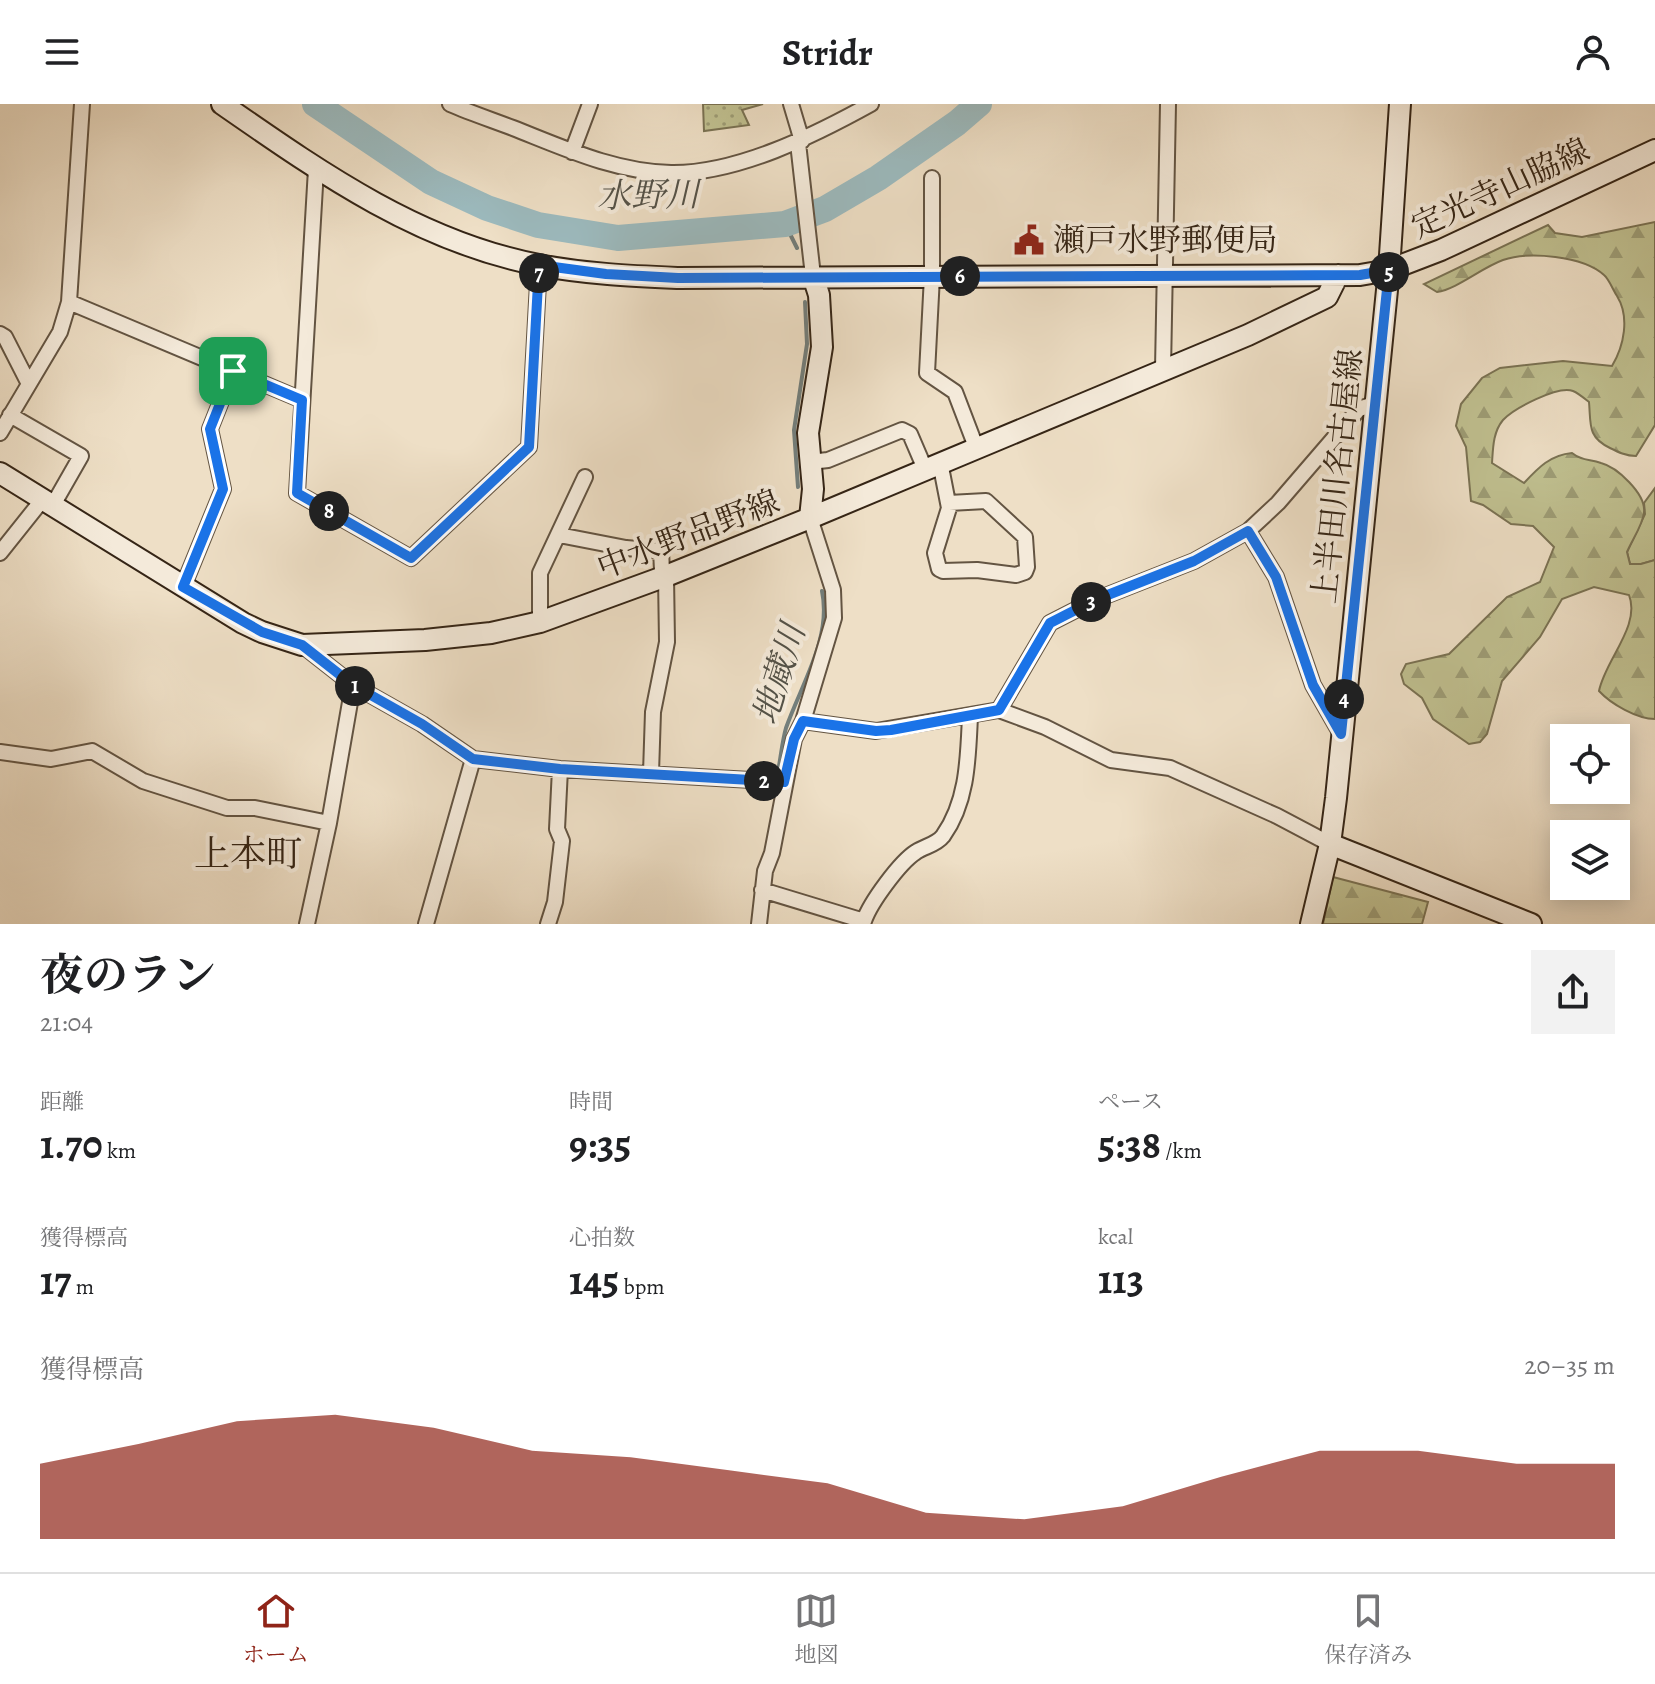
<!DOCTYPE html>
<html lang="ja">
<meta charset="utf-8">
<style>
:root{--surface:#fff;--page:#f2f2f2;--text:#202124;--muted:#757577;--line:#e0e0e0;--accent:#8f2418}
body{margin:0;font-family:Alegreya,"Noto Serif JP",serif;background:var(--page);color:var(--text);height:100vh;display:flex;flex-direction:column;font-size:30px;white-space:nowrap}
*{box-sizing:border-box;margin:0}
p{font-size:26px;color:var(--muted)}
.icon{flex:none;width:44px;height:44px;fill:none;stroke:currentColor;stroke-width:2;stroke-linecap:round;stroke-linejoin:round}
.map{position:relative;height:820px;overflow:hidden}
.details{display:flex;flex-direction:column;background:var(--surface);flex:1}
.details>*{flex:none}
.fabs{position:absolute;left:1550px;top:620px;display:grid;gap:16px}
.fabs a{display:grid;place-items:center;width:80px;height:80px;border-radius:0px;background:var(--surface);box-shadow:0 4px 20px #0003;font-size:40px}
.pin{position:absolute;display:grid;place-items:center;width:68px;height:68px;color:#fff;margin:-34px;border-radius:16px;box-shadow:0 4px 12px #0006}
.km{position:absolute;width:40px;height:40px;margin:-20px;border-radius:50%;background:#222;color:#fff;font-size:22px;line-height:40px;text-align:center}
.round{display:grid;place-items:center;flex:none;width:84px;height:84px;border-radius:0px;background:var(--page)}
.head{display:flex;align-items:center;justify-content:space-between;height:136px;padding:0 40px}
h1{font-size:44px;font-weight:700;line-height:60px}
.figures{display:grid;grid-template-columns:repeat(3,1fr);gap:12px;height:136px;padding:8px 40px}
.figures div{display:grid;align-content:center}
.figures b{font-size:40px;font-weight:700}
.figures small{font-size:22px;font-weight:400}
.figures p{font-size:22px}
.chart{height:224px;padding:16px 40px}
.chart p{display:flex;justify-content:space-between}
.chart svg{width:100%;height:144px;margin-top:8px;fill:var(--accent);opacity:.7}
header{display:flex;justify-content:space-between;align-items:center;height:104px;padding:0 40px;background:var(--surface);font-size:36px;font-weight:700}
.tab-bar{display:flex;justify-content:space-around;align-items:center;height:112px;border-top:2px solid var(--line);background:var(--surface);font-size:22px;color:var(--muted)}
.tab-bar a{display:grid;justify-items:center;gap:4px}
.tab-bar .current{color:var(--accent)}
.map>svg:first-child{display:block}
</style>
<header><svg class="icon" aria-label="menu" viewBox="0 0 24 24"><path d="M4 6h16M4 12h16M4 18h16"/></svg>Stridr<svg class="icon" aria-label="person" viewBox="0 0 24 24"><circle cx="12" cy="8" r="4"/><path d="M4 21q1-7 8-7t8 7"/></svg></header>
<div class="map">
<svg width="1655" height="820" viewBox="0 0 1655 820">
<defs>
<pattern id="forest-firs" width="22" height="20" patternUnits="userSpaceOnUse" patternTransform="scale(2)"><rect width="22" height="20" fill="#c0c090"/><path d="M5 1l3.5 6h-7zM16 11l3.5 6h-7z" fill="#9d9c75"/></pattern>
<pattern id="park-dots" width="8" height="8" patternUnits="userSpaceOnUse" patternTransform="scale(2)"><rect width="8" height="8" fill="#c0c090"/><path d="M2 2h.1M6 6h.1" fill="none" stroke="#9d9c75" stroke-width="1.8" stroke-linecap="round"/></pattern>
</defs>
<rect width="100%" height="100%" fill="#eedfc6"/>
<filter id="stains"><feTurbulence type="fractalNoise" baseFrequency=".0025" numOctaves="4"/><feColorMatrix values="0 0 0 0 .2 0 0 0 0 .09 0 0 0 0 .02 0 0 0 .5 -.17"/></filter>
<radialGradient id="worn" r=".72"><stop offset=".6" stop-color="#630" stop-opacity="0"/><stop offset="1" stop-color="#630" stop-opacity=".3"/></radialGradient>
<path fill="#c0c090" stroke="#7a7253" stroke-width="2" d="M1655,384V456L1641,460H1630L1627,448L1645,410L1644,399Z"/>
<path fill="url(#forest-firs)" stroke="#7a7253" stroke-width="2" d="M1655,118V321L1636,352C1626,352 1618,348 1610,344C1587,333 1591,320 1589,298C1584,294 1578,289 1573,287C1558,281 1513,305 1503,316C1493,328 1493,344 1492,359L1524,379C1538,364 1550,351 1572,349C1582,357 1589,355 1601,359C1617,363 1646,390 1644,408C1643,421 1632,436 1627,448L1630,460H1641L1655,456V615C1637,615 1611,600 1599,587C1605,556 1641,522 1629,491L1594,483L1562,495L1540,533L1502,577L1487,630L1480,638L1469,640L1433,615L1422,594L1404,580L1401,570L1406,560L1449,550L1507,493L1540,478L1554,443L1533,422L1511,420L1483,401L1471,397L1466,343L1456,322L1461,300L1482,274L1500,264L1563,257L1612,262C1624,242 1630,213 1617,192C1613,186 1609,175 1604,171C1583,152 1529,147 1503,156C1481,164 1457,185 1437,188L1424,180L1548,121L1555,129L1582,133Z
M1333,773L1428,798L1422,820H1323Z"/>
<path fill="url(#park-dots)" stroke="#7a7253" stroke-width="2" d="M703,0H763L742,6L749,21L704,27Z"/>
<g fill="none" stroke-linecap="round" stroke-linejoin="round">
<path stroke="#737e7b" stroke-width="4" d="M785,120L797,144
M798,383L794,326L807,240L805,198
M778,667C781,653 782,638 786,624C801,581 832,534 822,487"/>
<path stroke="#9cbabe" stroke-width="26" d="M315,0L431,78L487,104L538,121L618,134L785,120L825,105L878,74L957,19L979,0"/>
<g stroke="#635442" stroke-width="18">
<path id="street" d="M82,0L69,198L302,296
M450,0C471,9 492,16 513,24C564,44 615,68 671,69C737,70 815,31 871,0
M791,0L802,37
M798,39L813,172
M572,48L590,0
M316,65L297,389L411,454L529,343L539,161
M932,74V172L927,269L955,288L976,343
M0,230L5,233L29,280
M1163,265L1168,0
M10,311L81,352L53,401
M0,329L60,228L69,198
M810,358L828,356L902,326L910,330L925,365
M940,358L949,404L935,449L939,465L943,467L977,466L1016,471L1025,468L1027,463L1025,433L986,397L949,399
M1248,427L1276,473L1313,581L1341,630
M559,431L626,444L661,447L662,466L666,472L667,538L653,608L651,669
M0,449L43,395
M183,483L223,385L210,325L233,267
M540,518V469L585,373
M302,541L353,581L422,620L473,655L560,665L784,678
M999,606L1050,519L1095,496L1194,457L1248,427L1278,399L1359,305L1374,300
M803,617L876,627L999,606L1045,623L1111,656L1170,664L1277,712L1330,740
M0,648L51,655L92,647L143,677L227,704H255L329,719
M762,786L864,817C870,799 900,758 916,748C925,742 936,741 943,732C968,697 968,653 970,612
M307,820L329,719L353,581
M426,820L473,655
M548,820L555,798L562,737L557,725L560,665
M759,820L765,767L772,749L794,635L803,617L834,514L833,486L810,414"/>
</g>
<g stroke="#352516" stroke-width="24">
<path id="secondary" d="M222,0C320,68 419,138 539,161C585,170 632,172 678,174L1360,171L1389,166L1441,146L1655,46
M0,369L243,519L262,528L302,541L425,536L491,529L540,518L666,472L810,414L1248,231L1327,193L1338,171
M810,414L813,385L808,329L822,243L819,191L813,172
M1330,740L1531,820
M1311,820L1330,740L1336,694L1389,166L1400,0"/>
</g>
<use href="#street" stroke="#f4eada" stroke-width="14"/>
<use href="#secondary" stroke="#f4eada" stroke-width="20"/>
</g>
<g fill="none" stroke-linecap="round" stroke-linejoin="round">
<g stroke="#fff" stroke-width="16">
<path id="route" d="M539,161L606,170L678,174L1360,171L1389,166L1341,630L1313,581L1276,473L1248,427L1194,457L1095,496L1050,519L999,606L891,626L876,627L803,617L794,635L784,678L560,665L473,655L422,620L353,581L302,541L262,528L183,483L223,385L210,325L233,267L302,296L297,389L411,454L529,343Z"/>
</g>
<use href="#route" stroke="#1a73e8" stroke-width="10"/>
</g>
<defs>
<g id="civic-bare" transform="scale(2.4)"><path d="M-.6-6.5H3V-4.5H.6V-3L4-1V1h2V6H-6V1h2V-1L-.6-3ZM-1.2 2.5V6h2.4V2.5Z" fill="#8f2418" stroke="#f4eada" stroke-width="2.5" paint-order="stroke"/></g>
</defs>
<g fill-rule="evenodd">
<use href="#civic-bare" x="1029" y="136"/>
</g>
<g text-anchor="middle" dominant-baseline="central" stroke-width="8" stroke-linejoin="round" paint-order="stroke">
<g font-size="32" fill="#352516" stroke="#f4eada">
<text transform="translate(1500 84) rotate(-25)">定光寺山脇線</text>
<text transform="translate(1337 372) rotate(-84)">上半田川名古屋線</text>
<text transform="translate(688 430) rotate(-21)">中水野品野線</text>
</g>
<g font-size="32" fill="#352516" stroke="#f4eada" text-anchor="start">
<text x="1053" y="136">瀬戸水野郵便局</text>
</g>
<g font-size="34" font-style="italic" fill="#545248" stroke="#f4eada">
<text transform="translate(648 91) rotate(-1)">水野川</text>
<text transform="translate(779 570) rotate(-73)">地蔵川</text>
</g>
<g font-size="36" fill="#352516" stroke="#f4eada">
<text x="248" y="749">上本町</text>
</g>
</g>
<rect width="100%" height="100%" filter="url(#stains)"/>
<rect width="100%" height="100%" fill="url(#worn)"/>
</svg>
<div class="fabs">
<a><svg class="icon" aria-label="locate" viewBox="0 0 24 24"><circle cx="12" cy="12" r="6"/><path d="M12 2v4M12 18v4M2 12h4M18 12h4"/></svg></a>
<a><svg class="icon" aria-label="layers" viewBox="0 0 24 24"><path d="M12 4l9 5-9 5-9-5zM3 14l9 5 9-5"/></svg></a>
</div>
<div class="pin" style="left:233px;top:267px;background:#1e9e55"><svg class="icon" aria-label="arrive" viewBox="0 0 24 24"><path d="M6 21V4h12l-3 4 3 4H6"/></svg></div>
<b class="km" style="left:355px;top:582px">1</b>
<b class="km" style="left:764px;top:677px">2</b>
<b class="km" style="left:1091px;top:498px">3</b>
<b class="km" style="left:1344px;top:595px">4</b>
<b class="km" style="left:1389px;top:168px">5</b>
<b class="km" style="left:960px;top:172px">6</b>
<b class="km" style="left:539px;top:169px">7</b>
<b class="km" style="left:329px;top:407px">8</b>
</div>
<section class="details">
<div class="head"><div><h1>夜のラン</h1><p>21:04</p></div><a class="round"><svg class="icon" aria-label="share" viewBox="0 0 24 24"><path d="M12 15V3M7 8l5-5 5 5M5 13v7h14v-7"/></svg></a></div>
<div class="figures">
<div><p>距離</p><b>1.70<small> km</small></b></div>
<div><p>時間</p><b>9:35</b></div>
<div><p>ペース</p><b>5:38<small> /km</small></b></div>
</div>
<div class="figures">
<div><p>獲得標高</p><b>17<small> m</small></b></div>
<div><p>心拍数</p><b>145<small> bpm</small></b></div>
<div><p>kcal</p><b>113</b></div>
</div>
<div class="chart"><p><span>獲得標高</span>20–35 m</p>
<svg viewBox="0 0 160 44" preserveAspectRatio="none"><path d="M0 44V21L10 15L20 8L30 6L40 10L50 17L60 19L70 23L80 27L90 36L100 38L110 34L120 25L130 17L140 17L150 21L160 21V44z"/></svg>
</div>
</section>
<nav class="tab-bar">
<a class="current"><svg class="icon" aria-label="home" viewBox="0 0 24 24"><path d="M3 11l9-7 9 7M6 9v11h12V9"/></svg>ホーム</a>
<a><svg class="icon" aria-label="map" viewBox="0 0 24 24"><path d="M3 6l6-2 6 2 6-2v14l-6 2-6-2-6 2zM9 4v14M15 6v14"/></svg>地図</a>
<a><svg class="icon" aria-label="saved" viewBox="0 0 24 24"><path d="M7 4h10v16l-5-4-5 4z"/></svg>保存済み</a>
</nav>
